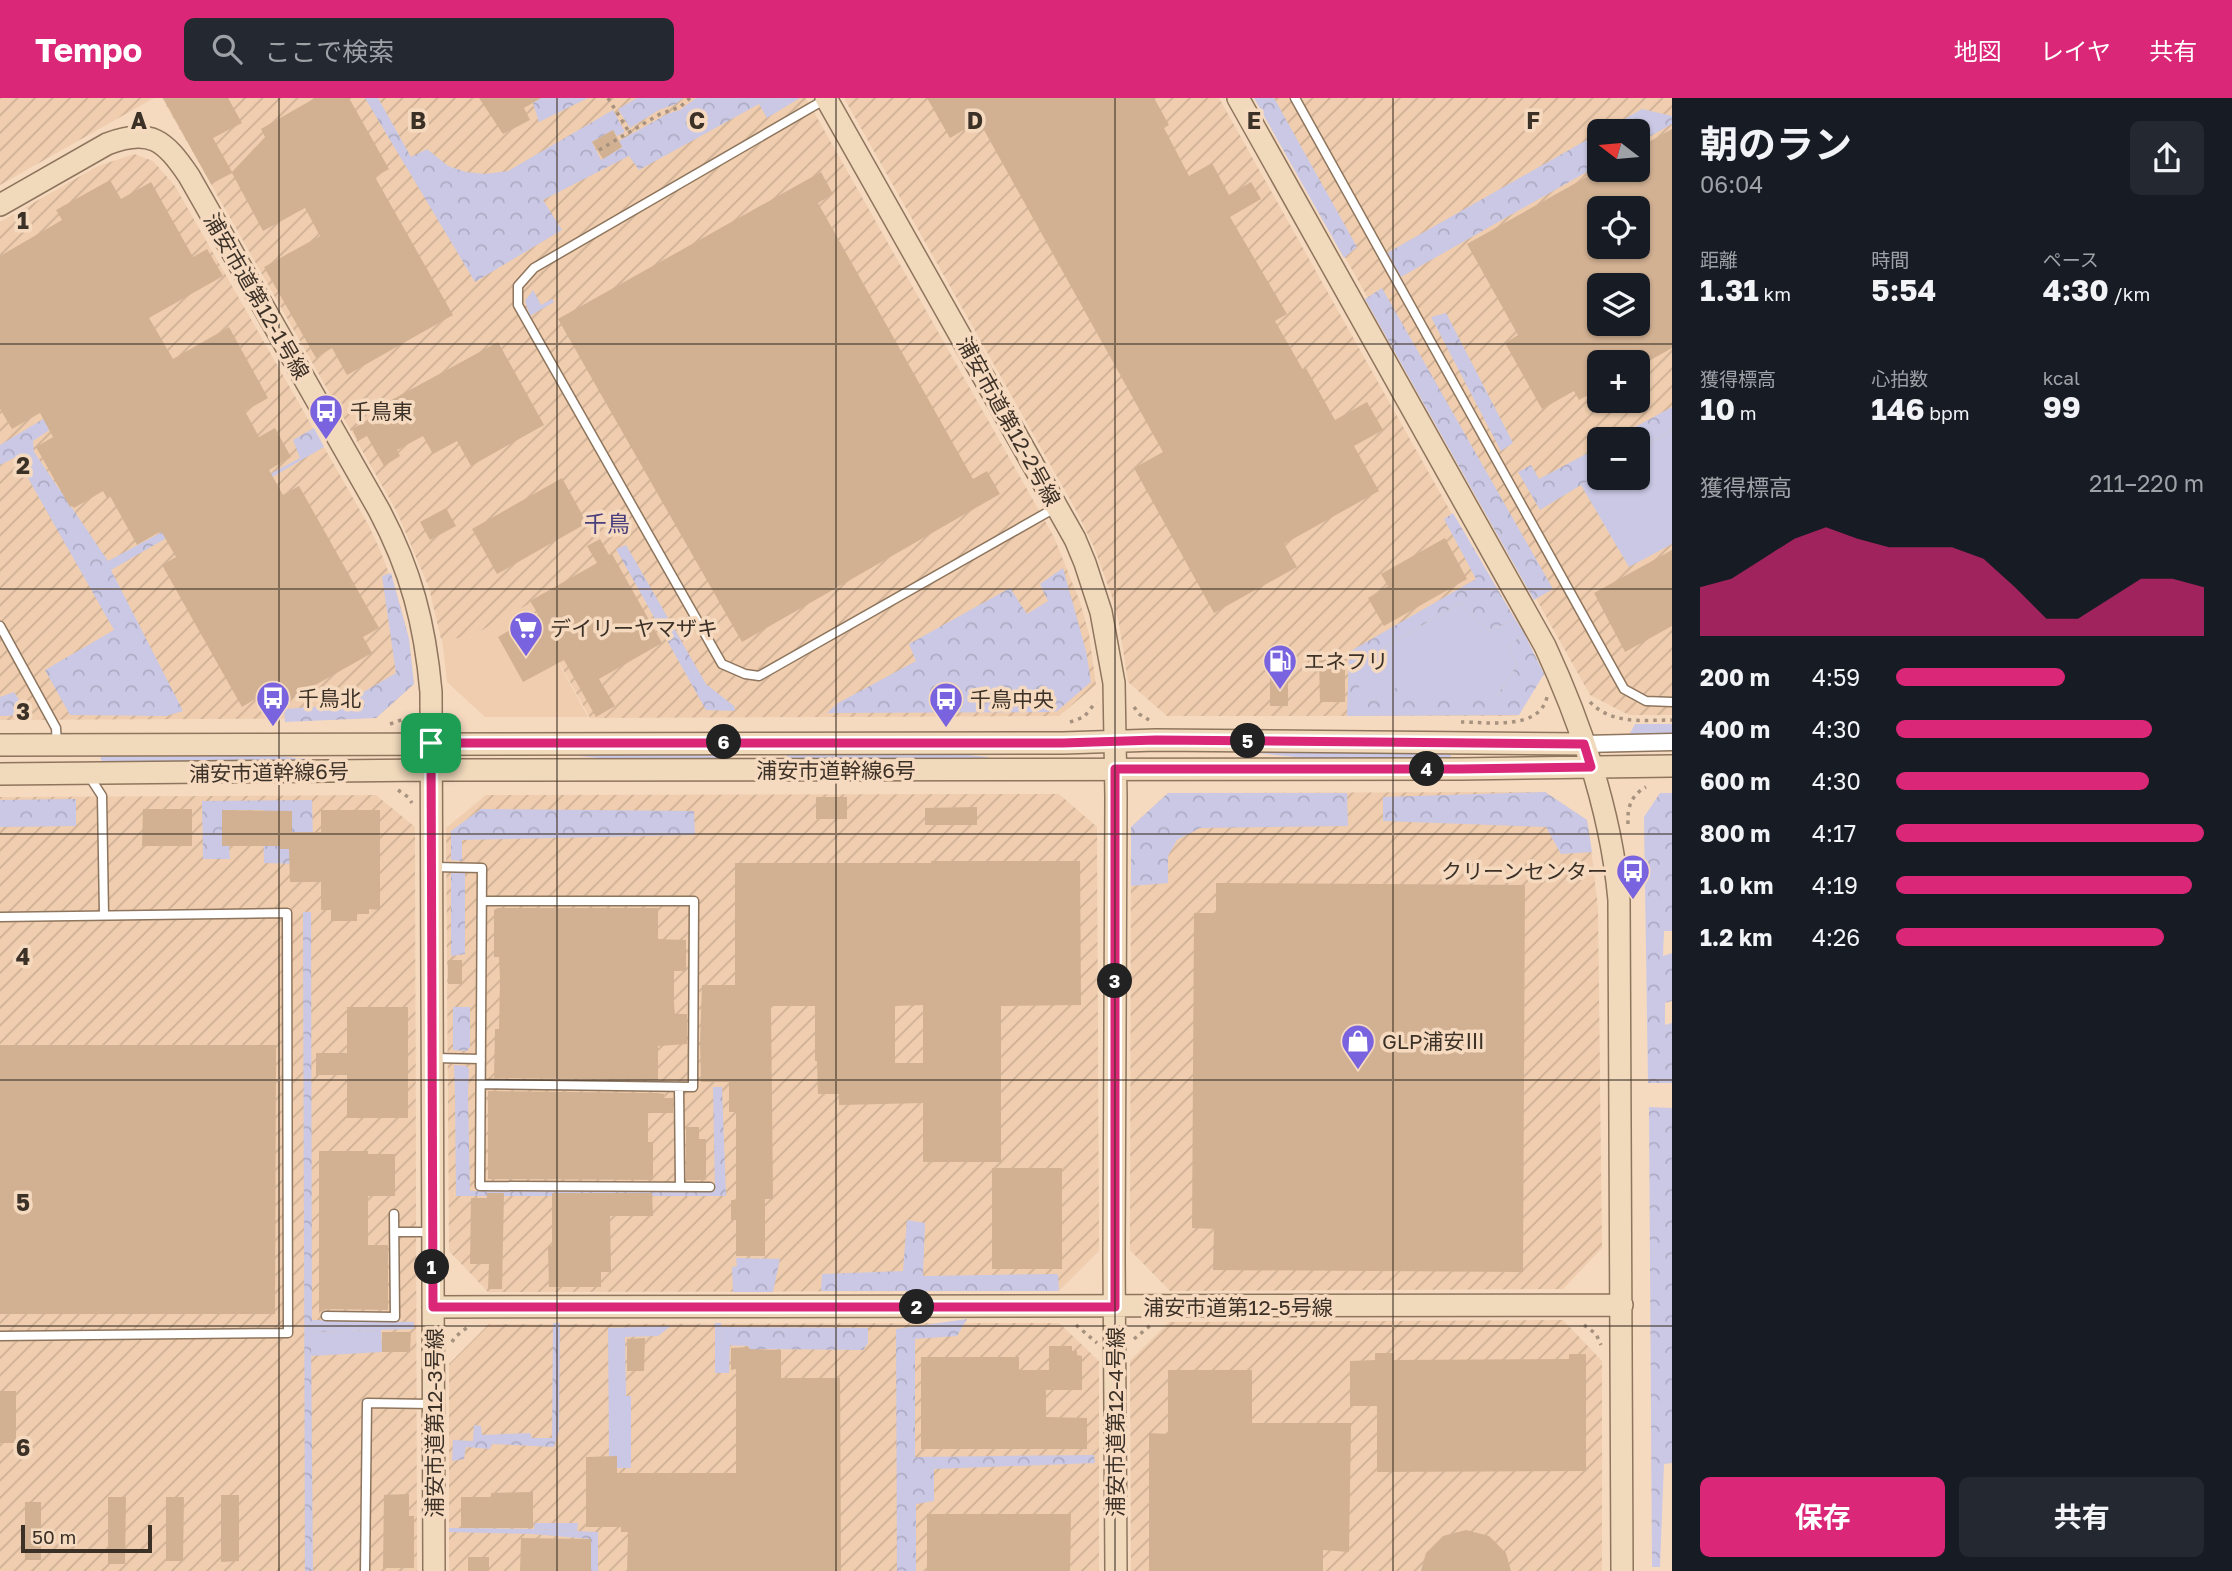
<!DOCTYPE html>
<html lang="ja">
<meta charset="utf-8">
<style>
:root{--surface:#171b24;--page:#242831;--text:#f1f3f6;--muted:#9ea1a6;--accent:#db2777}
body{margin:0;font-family:"Golos Text","Noto Sans JP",sans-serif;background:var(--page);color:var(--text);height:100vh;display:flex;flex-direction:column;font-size:26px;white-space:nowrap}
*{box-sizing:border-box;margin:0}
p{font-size:23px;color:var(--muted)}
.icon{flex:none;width:38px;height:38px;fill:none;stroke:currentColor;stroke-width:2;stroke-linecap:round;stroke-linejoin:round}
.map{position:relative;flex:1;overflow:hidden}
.details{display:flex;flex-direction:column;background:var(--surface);width:560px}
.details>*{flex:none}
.needle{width:46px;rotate:286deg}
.fabs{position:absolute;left:1587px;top:21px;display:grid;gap:14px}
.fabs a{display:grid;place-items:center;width:63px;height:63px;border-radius:10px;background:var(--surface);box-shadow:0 2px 5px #0004;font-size:35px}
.scale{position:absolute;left:21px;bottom:18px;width:131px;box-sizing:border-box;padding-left:7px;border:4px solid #3c3127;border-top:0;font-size:19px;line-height:24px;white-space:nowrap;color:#3c3127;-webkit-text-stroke:5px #f6dac0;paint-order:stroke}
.pin{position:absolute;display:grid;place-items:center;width:60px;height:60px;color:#fff;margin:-30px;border-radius:14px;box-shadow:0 4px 10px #0006}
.km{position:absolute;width:35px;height:35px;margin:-18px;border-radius:50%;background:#222;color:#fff;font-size:19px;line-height:35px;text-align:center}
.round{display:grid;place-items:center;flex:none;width:74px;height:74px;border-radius:10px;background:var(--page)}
.head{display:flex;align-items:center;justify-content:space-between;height:119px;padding:0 28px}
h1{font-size:38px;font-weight:700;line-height:52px}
.metrics{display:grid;grid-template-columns:repeat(3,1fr);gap:10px;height:119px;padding:7px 28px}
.metrics div{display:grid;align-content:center}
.metrics b{font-size:30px;font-weight:700}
.metrics small{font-size:19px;font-weight:400}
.metrics p{font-size:19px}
.chart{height:196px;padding:14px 28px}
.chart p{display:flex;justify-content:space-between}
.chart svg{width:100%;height:126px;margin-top:7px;fill:var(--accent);opacity:.7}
.primary-button{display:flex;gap:14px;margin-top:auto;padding:14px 28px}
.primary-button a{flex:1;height:80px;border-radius:10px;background:var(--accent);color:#fff;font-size:28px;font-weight:700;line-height:80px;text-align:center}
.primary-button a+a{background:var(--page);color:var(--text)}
ul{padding:0 28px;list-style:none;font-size:23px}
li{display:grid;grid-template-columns:112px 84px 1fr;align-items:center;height:52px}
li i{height:18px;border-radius:9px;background:var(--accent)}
header{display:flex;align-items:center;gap:42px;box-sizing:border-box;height:98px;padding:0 35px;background:var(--accent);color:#fff}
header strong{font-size:33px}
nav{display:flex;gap:38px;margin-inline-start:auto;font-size:24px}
.search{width:490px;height:63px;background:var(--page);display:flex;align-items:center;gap:18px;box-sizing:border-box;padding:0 24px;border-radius:10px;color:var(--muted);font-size:26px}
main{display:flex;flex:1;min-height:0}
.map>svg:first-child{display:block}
</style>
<header>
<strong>Tempo</strong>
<div class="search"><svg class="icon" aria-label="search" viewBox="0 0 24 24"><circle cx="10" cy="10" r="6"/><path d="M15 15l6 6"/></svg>ここで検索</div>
<nav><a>地図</a><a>レイヤ</a><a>共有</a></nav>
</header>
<main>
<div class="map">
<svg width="1672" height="1473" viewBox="0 0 1672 1473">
<defs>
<pattern id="industrial-furrows" width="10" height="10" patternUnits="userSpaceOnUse" patternTransform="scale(1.75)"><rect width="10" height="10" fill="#efcdae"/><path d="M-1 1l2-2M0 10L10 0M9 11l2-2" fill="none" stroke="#ceb096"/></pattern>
<pattern id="forest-crowns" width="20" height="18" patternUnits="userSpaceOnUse" patternTransform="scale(1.75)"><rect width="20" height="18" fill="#cac8e4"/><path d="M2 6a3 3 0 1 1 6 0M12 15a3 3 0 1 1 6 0" fill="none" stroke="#aeacc4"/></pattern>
</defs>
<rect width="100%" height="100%" fill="#f6dac0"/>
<path fill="#efcdae" d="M527,507L588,619H485L447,584L442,541L468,540Z"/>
<path fill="url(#industrial-furrows)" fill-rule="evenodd" d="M0,0H154L0,87Z
M162,0H806L1054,439L1080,504L1089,536L1096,587L1059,618L590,620L527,507L468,540L441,541L429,490L397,414Z
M844,0H1219L1542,577L1516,618H1167L1128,584L1119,526L1112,499L1094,449L1078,416Z
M1256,0H1672V617H1629L1590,597ZM1600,33H1638V72H1600ZM1600,110H1638V149H1600ZM1600,187H1638V226H1600ZM1600,264H1638V303H1600ZM1600,341H1638V380H1600Z
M134,56L153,63L175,88L369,428L380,452L398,499L409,541L414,586L376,620L0,622V124L98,68Z
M1545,694L1587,722L1592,758L1598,810L1602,1150L1563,1191L1170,1193L1130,1152L1131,729L1168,695Z
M1059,696L1097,729L1099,1153L1059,1193L488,1194L449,1153L446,730L486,697Z
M376,697L415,729L417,1473H0V699Z
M1563,1222L1602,1263V1473H1131L1130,1263L1169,1224Z
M1059,1225L1099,1263V1473H449V1266L489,1226Z"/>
<path fill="#cac8e4" d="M770,0H800L767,20L759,6Z
M533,192L541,207L552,201L554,204L530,218L525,203Z
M1672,332V446L1629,469L1581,387L1599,376L1600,380H1638V352Z
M1460,505L1489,533L1515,521L1524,535L1509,548L1517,567L1495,601L1356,602L1363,562Z
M1635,626H1672V637H1629Z
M1245,650H1369L1451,657V662L1318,661L1245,654Z
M906,651L988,659V663L789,662L786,656Z
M220,653L308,661L307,665L105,666L100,660L105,655Z
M561,656H722V662L627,663Z
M454,967L466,968L469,971L468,995H455Z
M715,1225H721L722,1247H730L729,1275H715Z
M671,1228L658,1238L625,1239L626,1298H631V1370H617V1359H609L608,1230Z
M381,1232L382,1254L311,1258V1234Z
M535,1425H578L577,1433L535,1431L533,1436L449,1434V1430L534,1431Z"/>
<path fill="url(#forest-crowns)" d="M365,0H378L411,59L427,51L448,68L466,74L485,76L508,73L613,12L625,34L617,38L613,32L592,44L601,62L622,49L619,43L667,16L680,12L696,0H770L639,72L629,58L543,102L562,132L475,184Z
M541,0H588L539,24L533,5Z
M637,0H683L676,6L659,12L630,30L618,11Z
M1254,0H1274L1357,149L1344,160Z
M1642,11L1672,18V26L1638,45V33H1603Z
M1599,35V67L1401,179L1387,155Z
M1382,190L1553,491L1534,502L1365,201Z
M1446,215L1513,345L1501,353L1431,219Z
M93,291L99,299L33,343L34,354L108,463L300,360L293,342L314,330L324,349L111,472L183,613L166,618L70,617L45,572L114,532L16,359L0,367V347Z
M1672,309V332L1638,352V341H1613Z
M1599,349V376L1540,412L1518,374L1531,367L1539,381Z
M1453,415L1515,521L1489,533L1460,505L1363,562L1357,602H1379L1401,586L1416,589L1419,601H1495L1517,567L1509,548L1524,535L1544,576L1519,617L1347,618L1349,554L1476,481L1444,421Z
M626,447L706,586L734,608L735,613L706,612L616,451Z
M1063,470L1086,553L1091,584L1056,614L827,615L838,605L916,563L909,546L1010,490L1027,516L1048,503L1040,486Z
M391,475L409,541L414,586L376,620L285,624L284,611L341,607L396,575L382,478Z
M14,594L29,617L0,618V599Z
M1545,694L1587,722L1592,754L1561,756L1546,729L1383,723V699Z
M1168,695H1347L1348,728L1200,730L1177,742L1168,758V785L1131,788V729Z
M1660,695H1672V833H1664L1663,858L1672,855V903L1665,905V927L1672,925V985H1648L1644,719Z
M76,701V728L0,729V702Z
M312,702L314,783L301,766L264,765L263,712H222V748H229L230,761H203L202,703Z
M481,711L694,713L695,737L462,742V763L451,762V733Z
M451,775H465V856L451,858Z
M303,814H311L312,1222L414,1224V1231L311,1234L313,1473H305Z
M453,909H470V949L467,953L453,952Z
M713,989H722L726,1098H456L455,995H468L470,1093H715Z
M1649,1009L1672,1010V1365L1664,1366L1660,1469H1652Z
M907,1122L925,1125L923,1178L1058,1176L1059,1193H821L822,1176L903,1173Z
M736,1160L780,1161L773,1194H733L732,1169L737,1168Z
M967,1221L957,1238L915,1241V1359L1094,1357L1095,1365L934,1371V1403L916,1406V1473H897L896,1231Z
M553,1225H560L559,1333L554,1349L492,1346L490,1351L466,1349L464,1361L452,1363L453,1342L473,1343L474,1327L481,1328L482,1337L530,1335L532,1340H552Z
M721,1229L868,1230V1245L863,1252L761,1251L760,1265L749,1257V1248L722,1247Z
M534,1431L598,1434V1473H591V1441L533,1436Z"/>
<path fill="#d2b193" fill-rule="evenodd" d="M163,0H228L242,25L213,40L232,74L265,39L261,31L315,0H349L389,71L375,79L453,217L347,277L332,250L316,260L264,169L320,138L305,110L263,133L232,75L211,86Z
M479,0H541L524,10L530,22L503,36Z
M927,0H1154L1169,27L1164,30L1189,78L1212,65L1229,97L1251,84L1261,101L1230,119L1287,216L1275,223L1303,272L1306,270L1335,322L1367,304L1383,332L1354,348L1379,393L1284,446L1297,469L1214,515L1134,370L1163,354L979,23L950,40Z
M1672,31V250L1638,269V264H1600V291L1579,302L1574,293L1542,311L1505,245L1518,237L1467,146L1599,72H1638V50ZM1600,110H1638V149H1600ZM1600,187H1638V226H1600Z
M613,32L622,49L603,61L592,44Z
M821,74L833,96L818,105L973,381L987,373L1000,396L742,544L558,221Z
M110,82L121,101L151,84L193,159L207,151L223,178L149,220L173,261L229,229L268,300L245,313L259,339L275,330L291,359L269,372L283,397L299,388L379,530L363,539L372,555L264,616L255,601L242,609L162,467L176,459L161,433L137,447L110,398L107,400L103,393L74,410L72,408L70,409L36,349L53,339L40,315L12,331L0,311V158L62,122L56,112Z
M498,244L544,327L471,368L457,343L433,356L423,338L397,352L400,358L384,368L367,338L358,343L352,331L378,316L375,311Z
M562,380L587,425L497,476L472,431Z
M446,410L456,428L430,442L420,424Z
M1445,440L1467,481L1384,528L1368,500L1388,488L1381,476Z
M600,441L609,457L612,456L662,545L599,581L615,608L596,619L564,562L523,584L498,539L538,516L530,503L597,465L587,448Z
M1672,452V528L1625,554L1594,495Z
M1319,561H1345V604H1320Z
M1270,567H1288V608H1270Z
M816,699H847V721H816Z
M977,709V727H925V710Z
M143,711H192V748H142Z
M222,712L292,713V734H321V712H380V812L369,811V816H357V823H331V812H321V784H290L289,751H280V748H222Z
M931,763H1080L1081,907L1001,908V1064H923V1005L839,1007V996H818L817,963H815V908H771L773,1101H765V1158H736V1122H731V1102H736V1014H729V984H701L700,946L702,887H735V765H931ZM923,907V965H895V908Z
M1216,785L1525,787L1523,1174L1213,1172L1214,1131L1192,1130L1194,815H1216Z
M498,810H658V841L686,842V873H674V906L675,916H687V946L658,948V982L494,980L495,931H499L500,881L499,859H494V812Z
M448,862H462V886H448Z
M347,909H408V1020H347V977H316V955H347Z
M0,947H276L275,1216H0Z
M488,993L658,995L664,996V1000H673V1015H648V1044H653V1082L488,1081Z
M686,1029H699V1041H706V1082H686Z
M319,1053H368V1056H395V1098H368V1147H388V1212L326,1211L319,1215Z
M992,1070H1062V1171H992Z
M487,1095H504L502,1191H488L489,1166H470L471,1100H487Z
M552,1095H652L653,1118H610L611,1174H601V1189H549L548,1148H552Z
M382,1234H411L410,1254H382Z
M645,1240L644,1273H627V1241Z
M1049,1248H1072V1253H1077V1257L1082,1258V1292H1046V1319L1087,1320V1351H921V1259H1019V1272H1049Z
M749,1249V1251L781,1252V1280H840L841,1473H627L628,1434H621V1429H586V1359L617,1358V1375H736V1271L731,1272V1250Z
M1375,1255H1394V1262L1569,1261V1256H1586V1373L1377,1374V1308H1350V1263L1375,1262Z
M1168,1272H1252V1325H1351L1349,1454L1323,1452V1473H1149V1335L1168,1336Z
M0,1293H16V1345H0Z
M533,1394V1430H461V1399H491V1395Z
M409,1396V1418H414V1470H383L384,1397Z
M221,1397H239V1463L221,1464Z
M108,1399H126L125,1466H108Z
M166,1399H184L183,1463H166Z
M25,1404H41V1462H25Z
M927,1416H1071L1070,1473H927Z
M1466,1432L1489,1438L1506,1455L1511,1473H1421L1426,1455L1443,1438Z
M521,1440L591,1441V1473H520Z
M468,1459H489V1473H468Z"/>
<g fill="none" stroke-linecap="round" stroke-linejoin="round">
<g stroke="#8e755d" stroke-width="11">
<path id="lane" d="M1295,0L1624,591L1646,603L1672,604
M824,2L534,170L518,188V207L722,566L745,576L759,578L1055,410
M0,528L56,630L57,647
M89,678L102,698L104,817
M434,769L482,770L480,1088L710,1089
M0,819L287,815L288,1235L0,1238
M435,960L481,961
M481,986L693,989L694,803H482
M679,989L680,1089
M395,1134H431
M326,1218L395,1219L394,1116
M365,1473L367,1305L431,1306"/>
</g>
<g stroke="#8e755d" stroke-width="19">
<path id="street" d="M1584,646L1672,644"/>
</g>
<g stroke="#8e755d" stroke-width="24">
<path id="secondary" d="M826,0L1075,441L1085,465L1101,514L1114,585L1116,699L1114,1158L1116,1473
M1238,0L1545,548C1582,628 1611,713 1619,802L1622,1473
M0,107L107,46C151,29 165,43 189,78L379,412C411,472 425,526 431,594L434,1473
M0,647L1063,645L1156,642L1584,646
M0,676L431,672L1460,671L1672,668
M433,1209L1622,1207"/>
</g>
<path stroke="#a7927f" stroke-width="3.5" stroke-dasharray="3.5 5" stroke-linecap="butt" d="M608,0L629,34
M599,52L660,16L680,9L690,0
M1590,604C1612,627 1643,622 1672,622
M1134,609L1139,616L1149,622
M1070,624L1084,619L1096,604
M1461,624C1487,624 1539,633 1547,599
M390,626L407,620
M398,692L408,699L412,705
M1628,726C1627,710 1631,697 1646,689
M1076,1227L1097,1245
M1584,1227L1596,1236L1601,1247
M1134,1241L1152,1226
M452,1244L455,1239L469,1228"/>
<use href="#lane" stroke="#fff" stroke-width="8"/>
<use href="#street" stroke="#fff" stroke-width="16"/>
<use href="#secondary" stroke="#f1dabc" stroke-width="21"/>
</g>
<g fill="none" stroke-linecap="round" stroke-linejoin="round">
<g stroke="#fff" stroke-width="14">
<path id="route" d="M1156,642L1584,646L1591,669L1460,671H1115V1209H433L431,645H1063Z"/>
</g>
<use href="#route" stroke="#db2777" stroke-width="9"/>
</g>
<path fill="none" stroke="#3c3127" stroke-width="2" stroke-opacity="0.55" d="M279,0V1473M557,0V1473M836,0V1473M1115,0V1473M1393,0V1473M0,246H1672M0,491H1672M0,736H1672M0,982H1672M0,1228H1672"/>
<defs>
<g id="bus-pin" transform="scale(1.75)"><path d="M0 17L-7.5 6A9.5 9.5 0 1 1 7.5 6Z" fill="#7a63de" stroke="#f6dac0"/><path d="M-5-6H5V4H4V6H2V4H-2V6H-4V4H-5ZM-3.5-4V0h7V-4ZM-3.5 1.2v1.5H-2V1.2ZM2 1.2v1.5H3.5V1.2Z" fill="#fff"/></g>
<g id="supermarket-pin" transform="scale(1.75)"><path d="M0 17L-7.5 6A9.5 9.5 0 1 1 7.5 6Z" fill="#7a63de" stroke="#f6dac0"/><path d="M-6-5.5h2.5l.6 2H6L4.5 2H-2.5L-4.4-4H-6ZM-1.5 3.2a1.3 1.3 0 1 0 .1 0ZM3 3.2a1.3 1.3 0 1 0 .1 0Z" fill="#fff"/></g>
<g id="fuel-pin" transform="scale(1.75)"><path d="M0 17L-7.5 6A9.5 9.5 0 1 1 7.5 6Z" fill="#7a63de" stroke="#f6dac0"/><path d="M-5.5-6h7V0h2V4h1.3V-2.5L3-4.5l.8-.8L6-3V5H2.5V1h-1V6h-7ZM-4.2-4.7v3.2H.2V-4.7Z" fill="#fff"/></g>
<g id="shop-pin" transform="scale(1.75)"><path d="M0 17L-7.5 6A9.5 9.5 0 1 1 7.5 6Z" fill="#7a63de" stroke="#f6dac0"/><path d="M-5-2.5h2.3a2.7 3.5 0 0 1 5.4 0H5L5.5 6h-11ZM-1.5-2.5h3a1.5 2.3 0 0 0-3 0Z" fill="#fff"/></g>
</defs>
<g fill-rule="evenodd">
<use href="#bus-pin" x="326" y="313"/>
<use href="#supermarket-pin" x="526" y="530"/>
<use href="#fuel-pin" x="1280" y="563"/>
<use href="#bus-pin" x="273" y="600"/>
<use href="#bus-pin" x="946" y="601"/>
<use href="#bus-pin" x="1633" y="773"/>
<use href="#shop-pin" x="1358" y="943"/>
</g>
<g text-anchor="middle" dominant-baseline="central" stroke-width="7" stroke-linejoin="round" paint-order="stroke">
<g font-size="21" fill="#3c3127" stroke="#f6dac0">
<text transform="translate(257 198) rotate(60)">浦安市道第12-1号線</text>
<text transform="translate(1009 323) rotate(61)">浦安市道第12-2号線</text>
<text x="836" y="672">浦安市道幹線6号</text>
<text transform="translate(269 674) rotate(-1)">浦安市道幹線6号</text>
<text x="1238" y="1209">浦安市道第12-5号線</text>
<text transform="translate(1115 1324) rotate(-90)">浦安市道第12-4号線</text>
<text transform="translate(434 1325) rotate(-90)">浦安市道第12-3号線</text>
</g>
<g font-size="21" fill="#3c3127" stroke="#f6dac0" text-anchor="start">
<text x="350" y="313">千鳥東</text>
<text x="550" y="530">デイリーヤマザキ</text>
<text x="1304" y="563">エネフリ</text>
<text x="298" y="600">千鳥北</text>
<text x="970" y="601">千鳥中央</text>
<text x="1608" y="773" text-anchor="end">クリーンセンター</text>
<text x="1382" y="943">GLP浦安Ⅲ</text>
</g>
<g font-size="23" fill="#483e7c" stroke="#f6dac0">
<text x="607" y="425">千鳥</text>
</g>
</g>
<g font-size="23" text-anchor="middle" font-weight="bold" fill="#3c3127" stroke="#f6dac0" stroke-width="7" stroke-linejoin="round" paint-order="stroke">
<text x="139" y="31">A</text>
<text x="418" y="31">B</text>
<text x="697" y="31">C</text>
<text x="975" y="31">D</text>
<text x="1254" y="31">E</text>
<text x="1533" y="31">F</text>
<text x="23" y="131">1</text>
<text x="23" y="376">2</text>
<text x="23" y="622">3</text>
<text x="23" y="867">4</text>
<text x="23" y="1113">5</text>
<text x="23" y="1358">6</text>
</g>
</svg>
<div class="fabs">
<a><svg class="needle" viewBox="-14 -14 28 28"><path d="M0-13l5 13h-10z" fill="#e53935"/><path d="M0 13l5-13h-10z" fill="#9ea1a6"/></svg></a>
<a><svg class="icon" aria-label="locate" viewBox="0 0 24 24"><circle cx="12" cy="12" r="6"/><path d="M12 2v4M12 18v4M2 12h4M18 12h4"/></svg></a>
<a><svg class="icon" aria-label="layers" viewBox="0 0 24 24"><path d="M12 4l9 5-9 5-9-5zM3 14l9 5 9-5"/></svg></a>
<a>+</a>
<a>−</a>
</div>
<div class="scale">50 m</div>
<div class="pin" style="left:431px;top:645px;background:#1e9e55"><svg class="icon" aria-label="arrive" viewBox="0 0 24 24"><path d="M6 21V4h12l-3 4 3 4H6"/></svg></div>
<b class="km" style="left:432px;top:1169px">1</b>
<b class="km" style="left:917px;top:1209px">2</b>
<b class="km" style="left:1115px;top:883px">3</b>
<b class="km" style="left:1427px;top:671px">4</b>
<b class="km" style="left:1248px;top:643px">5</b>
<b class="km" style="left:724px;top:644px">6</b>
</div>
<section class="details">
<div class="head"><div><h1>朝のラン</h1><p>06:04</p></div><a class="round"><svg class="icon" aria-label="share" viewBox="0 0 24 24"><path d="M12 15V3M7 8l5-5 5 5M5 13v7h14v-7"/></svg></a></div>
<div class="metrics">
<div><p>距離</p><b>1.31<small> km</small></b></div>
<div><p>時間</p><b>5:54</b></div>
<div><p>ペース</p><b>4:30<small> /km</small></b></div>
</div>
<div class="metrics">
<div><p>獲得標高</p><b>10<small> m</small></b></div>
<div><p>心拍数</p><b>146<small> bpm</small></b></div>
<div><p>kcal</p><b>99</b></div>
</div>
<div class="chart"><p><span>獲得標高</span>211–220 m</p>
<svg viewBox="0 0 160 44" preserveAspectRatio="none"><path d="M0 44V27L10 24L20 17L30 10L40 6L50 10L60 13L70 13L80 13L90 17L100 27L110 38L120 38L130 31L140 24L150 24L160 27V44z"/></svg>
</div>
<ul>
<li><b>200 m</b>4:59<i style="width:55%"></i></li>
<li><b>400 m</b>4:30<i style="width:83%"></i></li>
<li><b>600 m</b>4:30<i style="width:82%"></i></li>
<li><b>800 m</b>4:17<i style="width:100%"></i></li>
<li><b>1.0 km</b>4:19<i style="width:96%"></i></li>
<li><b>1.2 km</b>4:26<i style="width:87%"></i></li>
</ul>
<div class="primary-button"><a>保存</a><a>共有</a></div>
</section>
</main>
